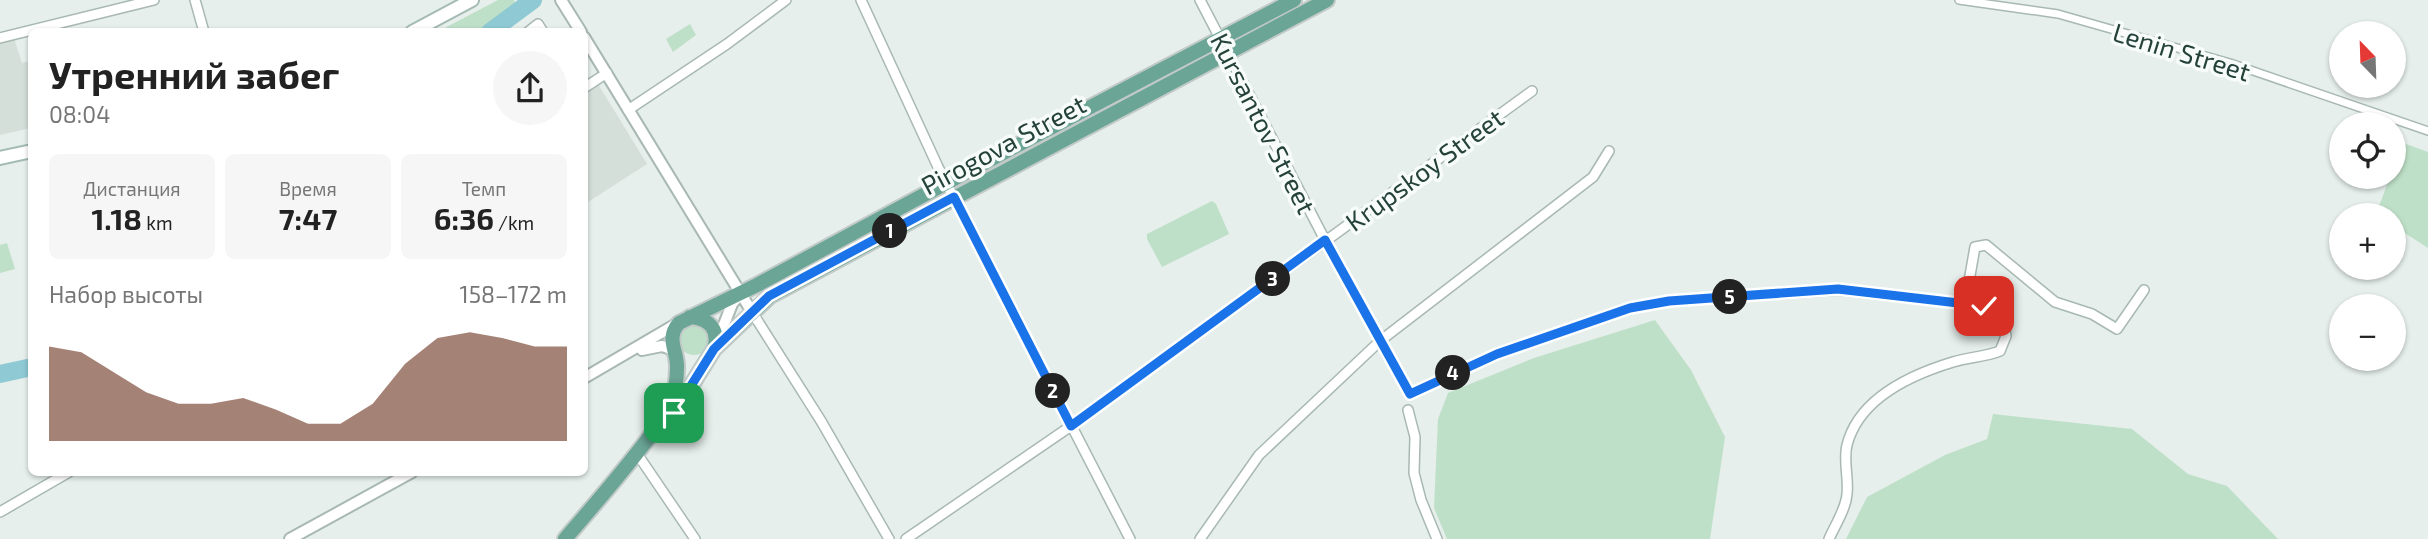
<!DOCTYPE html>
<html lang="ru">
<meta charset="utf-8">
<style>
:root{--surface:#fff;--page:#f6f6f6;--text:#222;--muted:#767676;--accent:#804e3d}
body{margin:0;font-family:"Exo 2",sans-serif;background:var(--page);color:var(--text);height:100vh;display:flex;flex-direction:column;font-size:26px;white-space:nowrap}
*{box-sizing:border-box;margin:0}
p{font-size:23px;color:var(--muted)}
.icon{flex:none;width:38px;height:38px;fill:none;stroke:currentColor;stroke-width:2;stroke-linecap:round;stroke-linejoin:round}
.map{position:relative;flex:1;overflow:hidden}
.sheet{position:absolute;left:28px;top:28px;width:560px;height:448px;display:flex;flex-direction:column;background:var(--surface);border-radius:10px;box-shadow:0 2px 5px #0004}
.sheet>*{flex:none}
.needle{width:46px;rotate:337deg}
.tools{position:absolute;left:2329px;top:21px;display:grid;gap:14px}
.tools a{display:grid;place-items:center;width:77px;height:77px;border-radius:50%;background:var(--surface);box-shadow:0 2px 5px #0004;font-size:35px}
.pin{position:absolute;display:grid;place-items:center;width:60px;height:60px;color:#fff;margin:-30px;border-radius:14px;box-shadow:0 4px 10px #0006}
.km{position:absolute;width:35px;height:35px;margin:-18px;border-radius:50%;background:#222;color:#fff;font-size:19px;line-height:35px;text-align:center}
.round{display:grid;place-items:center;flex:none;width:74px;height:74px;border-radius:37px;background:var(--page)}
.head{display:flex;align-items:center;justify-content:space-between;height:119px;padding:0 21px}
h1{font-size:38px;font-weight:700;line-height:52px}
.stats{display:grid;grid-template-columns:repeat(3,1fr);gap:10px;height:119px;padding:7px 21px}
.stats div{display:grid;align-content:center;border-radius:10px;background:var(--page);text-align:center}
.stats b{font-size:30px;font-weight:700}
.stats small{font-size:19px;font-weight:400}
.stats p{font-size:19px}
.chart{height:196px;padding:14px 21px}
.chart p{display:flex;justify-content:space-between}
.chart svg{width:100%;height:126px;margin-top:7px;fill:var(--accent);opacity:.7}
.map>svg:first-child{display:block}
</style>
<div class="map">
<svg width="2428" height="539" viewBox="0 0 2428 539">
<rect width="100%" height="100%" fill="#e6efeb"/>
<path fill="#d4dfda" d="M13,35L22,63L32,60L31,128L0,135V38Z
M598,84L647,164L585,204V93Z"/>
<path fill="#bfe0c8" d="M498,0H514L516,7L483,31H439Z
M690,24L696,35L673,52L666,39Z
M1214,48L1212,55L962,186H955Z
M2403,143L2428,152V248L2394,226V215L2376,214L2390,177H2394V167Z
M944,188L946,194L943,197L786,277Z
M1212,201L1216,204L1229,234L1162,267L1147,239V234Z
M7,243L15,269L0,273V245Z
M1655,320L1691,370L1725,437L1710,539H1447L1434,508L1438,419L1448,393L1534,358Z
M678 339a16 16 0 1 1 32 0a16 16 0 1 1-32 0Z
M1993,414L2132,429L2188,474L2227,486L2278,539H1846L1867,497L1945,455L1987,439Z"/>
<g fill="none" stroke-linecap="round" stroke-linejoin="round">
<path stroke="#8ec9d4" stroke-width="18" d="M490,32L533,0
M0,374L32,367"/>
<g stroke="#a8b8b2" stroke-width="10">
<path id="pedestrian" d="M1959,0L2058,14L2230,63L2428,131"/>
</g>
<g stroke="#a8b8b2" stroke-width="12">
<path id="minor" d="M195,0L204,32
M861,0L938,167L1130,539
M1200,0L1325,240L1410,394L1497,354L1630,308L1669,301L1838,290L1984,306L2003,319L2006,336L2000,351C1985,357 1969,357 1953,362C1910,375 1859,398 1847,445C1843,461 1849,478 1847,494C1846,509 1835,525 1829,539
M528,32L538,24L543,32
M0,38L154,0
M584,88L607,73
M628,110L727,44L786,0
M1965,304L1975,247L1986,245L2055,302L2092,314L2117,329L2144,290
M752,312L821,421L889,539
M1408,410L1415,437L1414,473L1421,500L1437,539
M640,458L695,539
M0,512L69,472
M906,539L1071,426L1532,91
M1200,539L1259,455L1380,341L1593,177L1609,151"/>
</g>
<g stroke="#a8b8b2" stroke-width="14">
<path id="tertiary" d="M561,0L581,32
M584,37L752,312
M716,345L732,304L740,294
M642,350L662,346L674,350
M584,378L678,323
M290,539L412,472"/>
</g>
<g stroke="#a4bbb3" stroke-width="16">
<path id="secondary" d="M412,32L472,0
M0,158L32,151"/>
</g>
<g stroke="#c2cac8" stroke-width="18">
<path id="primary" d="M690,317C709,318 720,330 714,349
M673,415L714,349L770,296L1327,0
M565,539C594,505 624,471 650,436C657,426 668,416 671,405C675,392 677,381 677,368C678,351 665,339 679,323L757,285L946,183L1294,0"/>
</g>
<use href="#pedestrian" stroke="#fff" stroke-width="7"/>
<use href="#minor" stroke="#fff" stroke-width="9"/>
<use href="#tertiary" stroke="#fff" stroke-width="10"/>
<use href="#secondary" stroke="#fff" stroke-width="12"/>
<use href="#primary" stroke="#6aa596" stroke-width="14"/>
</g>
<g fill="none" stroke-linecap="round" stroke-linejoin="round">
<g stroke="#fff" stroke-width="14">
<path id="route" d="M674,413L714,349L769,296L954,197L1071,426L1325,240L1410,394L1497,354L1630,308L1669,301L1838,289L1984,306"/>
</g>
<use href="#route" stroke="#1a73e8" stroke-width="9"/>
</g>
<g text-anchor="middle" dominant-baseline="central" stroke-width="7" stroke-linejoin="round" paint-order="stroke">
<g font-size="26" fill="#24423a" stroke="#f7fbf9">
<text transform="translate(2182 51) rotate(17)">Lenin Street</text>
<text transform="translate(1264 123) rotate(63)">Kursantov Street</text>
<text transform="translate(1003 144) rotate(-28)">Pirogova Street</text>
<text transform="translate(1424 169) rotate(-36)">Krupskoy Street</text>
</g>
</g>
</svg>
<div class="tools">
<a><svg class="needle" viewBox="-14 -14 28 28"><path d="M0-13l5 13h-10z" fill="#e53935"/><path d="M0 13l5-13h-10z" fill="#767676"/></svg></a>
<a><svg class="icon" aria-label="locate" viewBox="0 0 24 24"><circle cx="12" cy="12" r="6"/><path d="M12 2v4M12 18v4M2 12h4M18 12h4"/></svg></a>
<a>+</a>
<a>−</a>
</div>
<div class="pin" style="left:674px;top:413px;background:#1e9e55"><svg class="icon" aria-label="arrive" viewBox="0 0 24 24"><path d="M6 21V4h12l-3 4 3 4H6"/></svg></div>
<div class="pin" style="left:1984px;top:306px;background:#d93025"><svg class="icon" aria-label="check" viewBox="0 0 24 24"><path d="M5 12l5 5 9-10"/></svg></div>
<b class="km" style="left:890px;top:231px">1</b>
<b class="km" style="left:1053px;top:391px">2</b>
<b class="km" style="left:1273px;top:279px">3</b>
<b class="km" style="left:1453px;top:373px">4</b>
<b class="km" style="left:1730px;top:297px">5</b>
<section class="sheet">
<div class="head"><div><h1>Утренний забег</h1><p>08:04</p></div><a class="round"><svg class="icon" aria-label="share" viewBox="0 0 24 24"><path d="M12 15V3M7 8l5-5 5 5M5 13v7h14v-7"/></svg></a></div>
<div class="stats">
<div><p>Дистанция</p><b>1.18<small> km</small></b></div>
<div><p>Время</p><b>7:47</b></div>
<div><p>Темп</p><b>6:36<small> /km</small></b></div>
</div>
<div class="chart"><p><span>Набор высоты</span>158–172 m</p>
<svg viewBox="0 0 160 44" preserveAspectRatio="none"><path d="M0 44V11L10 13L20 20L30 27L40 31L50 31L60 29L70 33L80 38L90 38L100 31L110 17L120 8L130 6L140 8L150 11L160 11V44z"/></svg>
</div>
</section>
</div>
